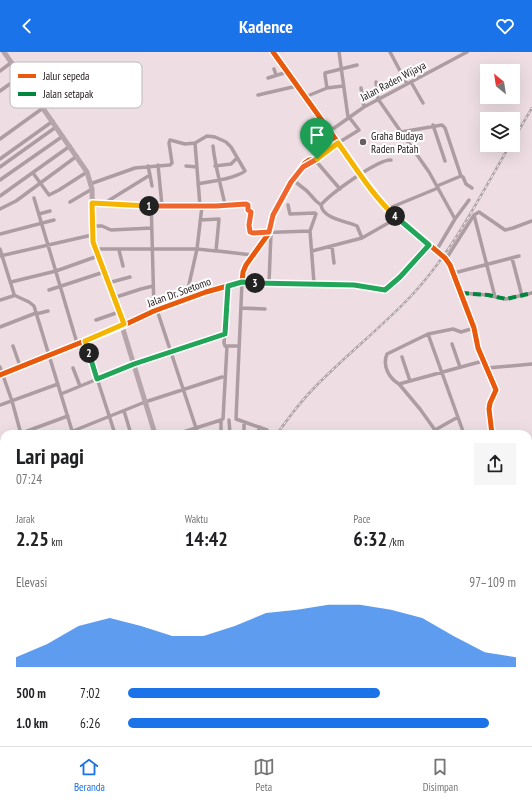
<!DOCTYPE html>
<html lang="id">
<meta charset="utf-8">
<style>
:root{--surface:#fff;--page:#f6f6f6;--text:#202124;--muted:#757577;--line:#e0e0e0;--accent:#1a73e8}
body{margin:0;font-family:"PT Sans Narrow",sans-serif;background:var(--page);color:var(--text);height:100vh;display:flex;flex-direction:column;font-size:15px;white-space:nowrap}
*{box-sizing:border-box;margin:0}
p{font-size:13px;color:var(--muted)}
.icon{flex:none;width:22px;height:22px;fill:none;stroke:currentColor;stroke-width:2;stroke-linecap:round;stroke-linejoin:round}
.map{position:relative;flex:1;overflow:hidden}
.sheet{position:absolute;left:0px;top:378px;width:532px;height:316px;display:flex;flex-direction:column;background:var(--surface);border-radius:12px 12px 0 0;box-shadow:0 4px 16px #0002}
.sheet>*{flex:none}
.needle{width:26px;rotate:330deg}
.tools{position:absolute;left:480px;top:12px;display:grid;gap:8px}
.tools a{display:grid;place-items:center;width:40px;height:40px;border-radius:0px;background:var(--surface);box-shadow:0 4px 16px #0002;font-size:20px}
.pin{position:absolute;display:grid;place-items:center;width:34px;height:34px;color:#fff;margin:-41px -17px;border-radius:50% 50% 50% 0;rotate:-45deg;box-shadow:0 0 4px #0007}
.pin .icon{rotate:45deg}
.km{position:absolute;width:20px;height:20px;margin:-10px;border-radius:50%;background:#222;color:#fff;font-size:11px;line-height:20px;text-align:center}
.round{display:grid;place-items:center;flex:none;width:42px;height:42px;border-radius:0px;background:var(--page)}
.headline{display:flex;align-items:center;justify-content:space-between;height:68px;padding:0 16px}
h1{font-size:22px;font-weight:700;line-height:30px}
.stats{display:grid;grid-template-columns:repeat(3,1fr);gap:6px;height:68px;padding:4px 16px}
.stats div{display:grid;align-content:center}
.stats b{font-size:20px;font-weight:700}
.stats small{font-size:11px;font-weight:400}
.stats p{font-size:11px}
.chart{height:112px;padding:8px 16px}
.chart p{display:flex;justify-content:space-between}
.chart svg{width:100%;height:72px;margin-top:4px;fill:var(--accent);opacity:.7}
ul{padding:0 16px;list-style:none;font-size:13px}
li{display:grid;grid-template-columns:64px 48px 1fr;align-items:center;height:30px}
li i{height:10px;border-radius:5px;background:var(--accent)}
header{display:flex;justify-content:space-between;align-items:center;height:52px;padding:0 16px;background:var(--accent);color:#fff;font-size:18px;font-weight:700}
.tabs{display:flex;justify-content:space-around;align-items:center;height:56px;border-top:1px solid var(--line);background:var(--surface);font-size:11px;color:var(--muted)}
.tabs a{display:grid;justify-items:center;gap:2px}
.tabs .selected{color:var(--accent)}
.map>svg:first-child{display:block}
</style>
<header><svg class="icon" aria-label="back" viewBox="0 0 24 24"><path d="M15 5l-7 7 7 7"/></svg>Kadence<svg class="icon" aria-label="heart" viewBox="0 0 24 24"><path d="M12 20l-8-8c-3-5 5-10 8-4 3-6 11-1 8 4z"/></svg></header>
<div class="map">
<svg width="532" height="694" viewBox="0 0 532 694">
<rect width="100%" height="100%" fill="#eedee3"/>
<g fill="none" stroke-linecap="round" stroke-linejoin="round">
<path stroke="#ad9da2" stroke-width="3.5" d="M339,0L348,65
M390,0L407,32
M274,17L276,23
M0,19L12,10
M268,26L287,20
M376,30L378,47L429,120L455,167
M411,30L423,51
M327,36L325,23V21L357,13
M361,36L364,55
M0,39L21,24
M258,43L297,34
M305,45L327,36L343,34
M349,65L359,78L338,91L369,134L387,157L445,206L450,213L474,276L478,296L496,338L490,351L489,357L492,382
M433,73L445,109
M330,79L364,55L467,0
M401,80L442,73L445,76L461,124L437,134
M0,87L43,56
M195,91L200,154
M213,94C215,115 221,133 225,153
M0,107L53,69
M315,108L340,137
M158,113L162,154
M186,114L197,115
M215,114L231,112L237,106
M0,115L56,75
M33,121L49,143L59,138L87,120
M150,123L152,134
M461,124L463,125L466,132L472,136
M0,128L63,84
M293,128L307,139L316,149L321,153
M90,132L135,116L170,113L172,111L169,91L170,88L185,92L195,91L207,84L215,85L226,90L231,95L245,119C235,127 211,129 198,132
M0,144L70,94
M34,146L77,291
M151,146L154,259
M70,150L92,137
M92,151L162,154L247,152L248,153V158L251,160C250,166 247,175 251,181L310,179
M103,152L150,123L148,114
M288,153L290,162L315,161L316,162L310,179L314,231
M0,157L16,149L77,104
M387,157L438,136
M39,162L50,159
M474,163L495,245
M92,174H102L111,178L152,176
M0,182L54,168
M362,186L357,174C346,169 323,167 321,153C330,142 378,107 391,108
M332,194L334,211
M0,197L14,242L13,244L0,248
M96,197H197L216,199L219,167L200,168
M119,198L123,214
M218,199L252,203
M312,199L362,186L397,166
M436,199L455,167L469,148
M0,204L92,183
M512,206L522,244
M446,207L474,163L479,160L505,178L513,176L532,169
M454,221L519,204
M11,230L56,219L98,204
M108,231L130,225
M269,231L271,181
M49,238L104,220
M461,241L488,243L506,247L532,241
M14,243L29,250L34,254L73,382
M113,246L141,237L153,234
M188,247V237L197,197L202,154
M241,256L265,257
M157,258L198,382
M36,262L48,259
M96,268L119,260
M0,275L36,261
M474,276L461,280L453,277L428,282L387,302C382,314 389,326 399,332L483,309
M428,282L464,382
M85,289L115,382
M452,292L460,315
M13,294L20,314
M227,294H239
M402,305L410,329
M0,315L12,349L21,382
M73,316L80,334
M487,316L532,312
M399,332L420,357L435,378
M61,342L134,312L225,282
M0,353L58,332
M124,359L131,382
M229,368L230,382
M244,370V382
M267,378L236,367L242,230L354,233L385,238L399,225L429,193
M73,379L145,350L222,325
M19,382L68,364
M177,382L221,368
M221,382V368L223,367L227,294H225L224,291L228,234
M257,382L260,375
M428,382L458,365
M0,389L4,387
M0,412L4,410
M528,471L532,470
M0,476L4,475
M0,509L4,508
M0,519L4,529
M0,559L4,557
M0,581L3,589
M0,610L2,609
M528,614L532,612
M528,622H532
M0,626L4,624
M0,637L4,635
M528,639L530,658L528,661
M528,675L532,674
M528,684L532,692
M158,690L160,694
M281,690V694
M325,690L326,694
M396,690L397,694
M412,690L413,694
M490,690L491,694
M148,692L152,690
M429,692L436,690
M447,692L451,690
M132,694L133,690
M213,694L214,690
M364,694L372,692
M516,694L532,691"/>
<path stroke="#b7a5ac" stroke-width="5" d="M4,0L87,120L92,137L93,190L124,272
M273,0L338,91L314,109
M122,274L155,382
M0,323L122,274L154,259L206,240L242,230L243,220L246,213L269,181L273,163L291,131L305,111L309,108L317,107
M528,574L532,572
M0,590L4,589
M0,653L4,659
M24,690L26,694
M428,694L429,690"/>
<g stroke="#b2a4a8" stroke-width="2.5">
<path id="rail" d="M513,88L532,56
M277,382C289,365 301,349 315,335C346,303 382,275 412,243C453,199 480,144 510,93
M141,694L143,690"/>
</g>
<use href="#rail" stroke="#fff" stroke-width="1" stroke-dasharray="3" stroke-linecap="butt"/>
<path stroke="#00873e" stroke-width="4" stroke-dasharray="8 4" stroke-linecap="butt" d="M293,231L354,233L385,238L399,225L429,193
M461,241L488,243L506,247L532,241"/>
<g stroke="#fff" stroke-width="8">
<path id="cycleway" d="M273,0L369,134L387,157L445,206L450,213L474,276L478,296L496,338L490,351L489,357L492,382
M0,323L122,274L154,259L206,240L242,230L243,220L246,213L269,181L273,163L291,131L305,111L309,108L317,107"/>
</g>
<use href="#cycleway" stroke="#e8590c" stroke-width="5"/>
</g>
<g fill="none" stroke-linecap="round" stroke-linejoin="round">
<g stroke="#fff" stroke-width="8">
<path id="split-1" d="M149,154H216L246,152L248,153V158L251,160L249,173L250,180L253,181L269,180L273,163L291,130L303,115L317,107"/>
</g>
<g stroke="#fff" stroke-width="8">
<path id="split-2" d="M89,301L85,289L124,272L93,190L92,151L149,154"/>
</g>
<g stroke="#fff" stroke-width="8">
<path id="split-3" d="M89,301L97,327L134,312L225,282L228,234L242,230L255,231"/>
</g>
<g stroke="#fff" stroke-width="8">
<path id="split-4" d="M255,231L354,233L385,238L400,225L429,193L395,164"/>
</g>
<g stroke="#fff" stroke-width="8">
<path id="split-5" d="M317,107L338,91C356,116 372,143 395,164"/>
</g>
<use href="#split-1" stroke="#f0652b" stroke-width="5"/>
<use href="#split-2" stroke="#f5b400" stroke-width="5"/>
<use href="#split-3" stroke="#22a559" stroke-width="5"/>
<use href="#split-4" stroke="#22a559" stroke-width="5"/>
<use href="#split-5" stroke="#f5b400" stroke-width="5"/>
</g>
<circle fill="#685c60" stroke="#fff" stroke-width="1.5" cx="363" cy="90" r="4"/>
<g text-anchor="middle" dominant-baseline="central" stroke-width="4" stroke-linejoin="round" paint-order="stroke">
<g font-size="11" fill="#201619" stroke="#fff">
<text transform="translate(393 29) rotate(-28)">Jalan Raden Wijaya</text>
<text transform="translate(179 240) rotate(-20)">Jalan Dr. Soetomo</text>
</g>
<g font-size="11" fill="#201619" stroke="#fff" text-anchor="start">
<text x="371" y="84">Graha Budaya<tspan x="371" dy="13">Raden Patah</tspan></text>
</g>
</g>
<rect x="10" y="10" width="132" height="46" rx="6" fill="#fff" stroke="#bcb9ba" stroke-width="1"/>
<rect x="18" y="22" width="18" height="4" fill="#e8590c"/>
<rect x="18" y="40" width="18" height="4" fill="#00873e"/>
<g font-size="11" fill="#201619">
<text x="43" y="28">Jalur sepeda</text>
<text x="43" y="46">Jalan setapak</text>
</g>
</svg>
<div class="tools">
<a><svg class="needle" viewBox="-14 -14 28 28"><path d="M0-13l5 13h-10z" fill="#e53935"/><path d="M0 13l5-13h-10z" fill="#757577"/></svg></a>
<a><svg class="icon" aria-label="layers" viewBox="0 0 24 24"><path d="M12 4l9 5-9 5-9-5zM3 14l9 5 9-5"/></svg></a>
</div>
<div class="pin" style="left:317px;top:107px;background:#1e9e55"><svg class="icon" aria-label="arrive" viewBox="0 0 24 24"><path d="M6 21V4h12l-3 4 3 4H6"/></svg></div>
<b class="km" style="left:149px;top:154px">1</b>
<b class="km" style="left:89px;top:301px">2</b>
<b class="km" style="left:255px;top:231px">3</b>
<b class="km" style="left:395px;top:164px">4</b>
<section class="sheet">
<div class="headline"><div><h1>Lari pagi</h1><p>07:24</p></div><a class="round"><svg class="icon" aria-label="share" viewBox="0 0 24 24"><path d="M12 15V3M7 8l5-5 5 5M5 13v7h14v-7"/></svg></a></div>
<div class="stats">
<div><p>Jarak</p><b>2.25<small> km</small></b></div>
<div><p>Waktu</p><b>14:42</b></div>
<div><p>Pace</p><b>6:32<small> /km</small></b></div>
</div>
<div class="chart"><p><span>Elevasi</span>97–109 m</p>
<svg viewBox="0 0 160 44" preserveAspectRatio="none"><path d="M0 44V38L10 30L20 19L30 14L40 19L50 25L60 25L70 19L80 11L90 9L100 6L110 6L120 9L130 14L140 25L150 35L160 38V44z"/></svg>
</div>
<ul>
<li><b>500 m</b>7:02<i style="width:65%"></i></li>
<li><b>1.0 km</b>6:26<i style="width:93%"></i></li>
</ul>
</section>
</div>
<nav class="tabs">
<a class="selected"><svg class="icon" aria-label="home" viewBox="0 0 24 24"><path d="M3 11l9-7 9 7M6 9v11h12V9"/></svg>Beranda</a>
<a><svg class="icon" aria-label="map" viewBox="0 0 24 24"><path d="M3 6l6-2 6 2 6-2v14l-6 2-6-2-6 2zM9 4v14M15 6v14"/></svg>Peta</a>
<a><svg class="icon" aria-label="saved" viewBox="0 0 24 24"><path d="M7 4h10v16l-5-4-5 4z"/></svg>Disimpan</a>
</nav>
